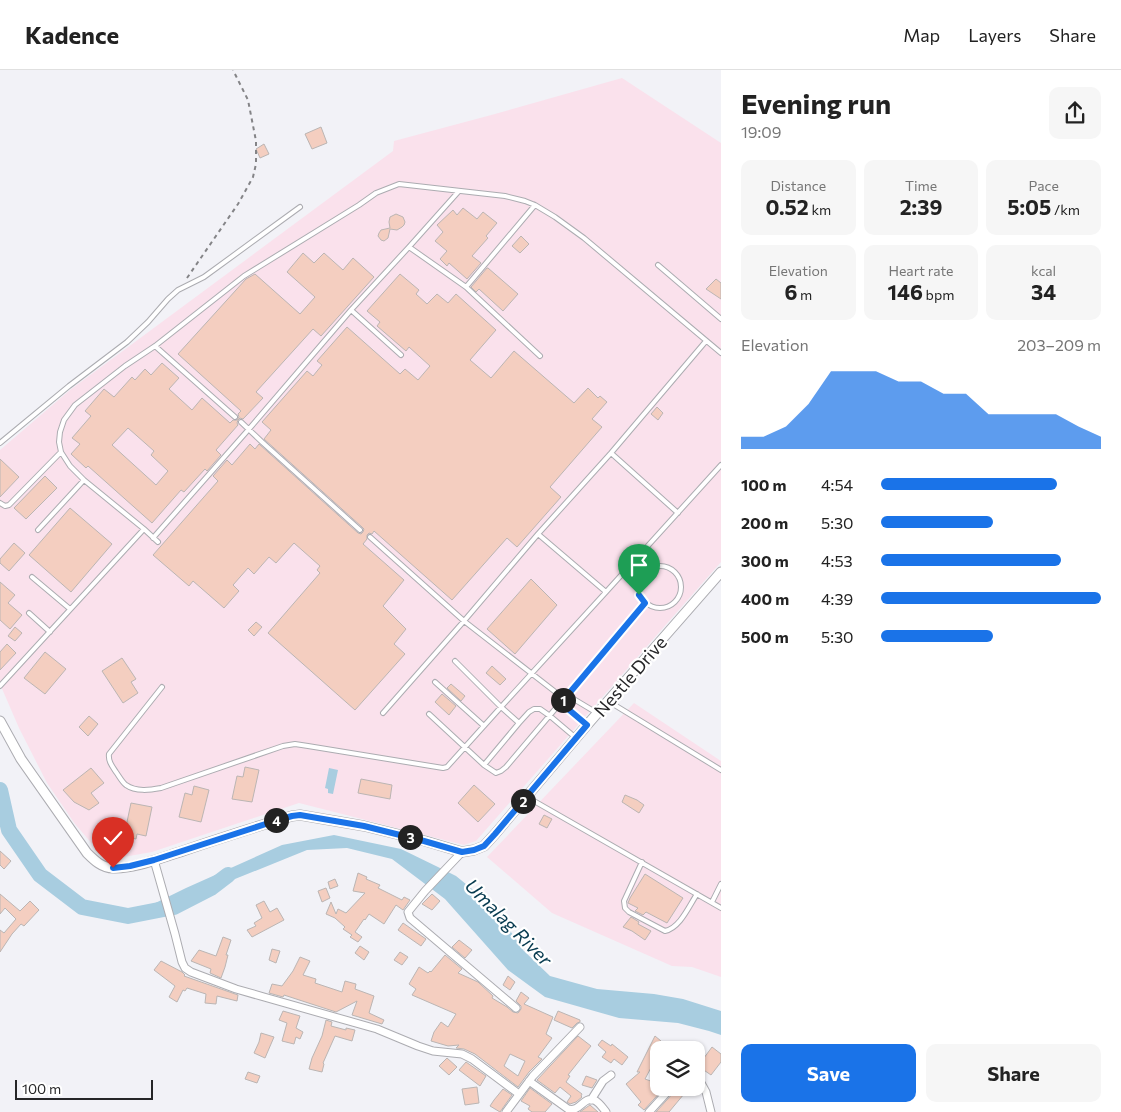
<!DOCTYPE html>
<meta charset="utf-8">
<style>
:root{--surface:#fff;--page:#f6f6f6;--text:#222;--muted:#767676;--line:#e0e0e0;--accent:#1a73e8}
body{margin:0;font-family:Commissioner,sans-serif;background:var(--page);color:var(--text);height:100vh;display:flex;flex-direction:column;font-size:19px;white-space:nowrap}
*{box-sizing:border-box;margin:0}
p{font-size:16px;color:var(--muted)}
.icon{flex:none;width:28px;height:28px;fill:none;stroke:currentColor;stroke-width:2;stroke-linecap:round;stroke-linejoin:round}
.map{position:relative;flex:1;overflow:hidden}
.panel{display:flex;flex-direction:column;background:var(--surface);width:400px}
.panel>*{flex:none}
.buttons{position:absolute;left:650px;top:971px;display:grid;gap:10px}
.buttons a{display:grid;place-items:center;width:55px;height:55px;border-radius:10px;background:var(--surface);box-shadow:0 1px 4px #0004;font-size:25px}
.scale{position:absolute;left:15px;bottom:12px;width:138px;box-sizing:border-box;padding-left:5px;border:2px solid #262628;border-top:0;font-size:14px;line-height:18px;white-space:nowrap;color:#262628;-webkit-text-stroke:4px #fff;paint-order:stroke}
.pin{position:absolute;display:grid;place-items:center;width:42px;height:42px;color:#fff;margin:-51px -21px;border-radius:50% 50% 50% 0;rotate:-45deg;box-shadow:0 0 5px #0007}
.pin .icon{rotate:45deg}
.km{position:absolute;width:25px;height:25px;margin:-12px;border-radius:50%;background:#222;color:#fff;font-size:14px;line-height:25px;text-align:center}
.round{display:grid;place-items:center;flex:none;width:52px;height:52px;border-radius:10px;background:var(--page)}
.headline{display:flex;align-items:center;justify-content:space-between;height:85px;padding:0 20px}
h1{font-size:28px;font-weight:700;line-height:38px}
.metrics{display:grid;grid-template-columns:repeat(3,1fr);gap:8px;height:85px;padding:5px 20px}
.metrics div{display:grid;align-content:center;border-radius:10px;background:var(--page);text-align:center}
.metrics b{font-size:21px;font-weight:700}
.metrics small{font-size:14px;font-weight:400}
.metrics p{font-size:14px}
.chart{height:140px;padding:10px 20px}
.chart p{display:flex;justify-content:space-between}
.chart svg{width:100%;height:90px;margin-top:5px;fill:var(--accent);opacity:.7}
.action{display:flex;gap:10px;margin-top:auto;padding:10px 20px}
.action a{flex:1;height:58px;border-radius:10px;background:var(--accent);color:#fff;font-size:20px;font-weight:700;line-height:58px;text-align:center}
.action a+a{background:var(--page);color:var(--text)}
ul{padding:0 20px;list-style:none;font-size:16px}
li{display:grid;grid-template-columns:80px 60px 1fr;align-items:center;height:38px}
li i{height:12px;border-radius:6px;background:var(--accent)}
header{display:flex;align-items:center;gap:30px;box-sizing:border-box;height:70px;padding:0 25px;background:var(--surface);border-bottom:1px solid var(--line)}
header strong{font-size:24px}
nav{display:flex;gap:28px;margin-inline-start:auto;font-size:18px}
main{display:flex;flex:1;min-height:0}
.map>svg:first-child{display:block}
</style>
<header>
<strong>Kadence</strong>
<nav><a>Map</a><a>Layers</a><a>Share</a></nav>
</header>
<main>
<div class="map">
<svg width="721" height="1042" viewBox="0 0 721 1042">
<rect width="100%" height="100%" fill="#f2f2f7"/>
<path fill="#fae1ec" d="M622,8L721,73V492L476,771L464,775L299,733L152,782L106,790L75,754L47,713L19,658L0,614V380L70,320L393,81L394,71L495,44Z
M634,633L721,691V907L692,897L672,896L552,843L487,787Z"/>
<path fill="#a8cde0" d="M329,698L338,700L333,724L328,723V719L325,718Z
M334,765L401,779L440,798L456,806L477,823L509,859L523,880L550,906L597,919L654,924L683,929L721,941V965L709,961L678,953L619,948L545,927L508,900L445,829L392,789L347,778L307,780L188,828L135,843L186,818L282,775Z"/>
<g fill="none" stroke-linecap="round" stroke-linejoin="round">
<path stroke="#a8cde0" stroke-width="16" d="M0,720L9,760L40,805L82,837L128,846L174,837L211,818L228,805"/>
</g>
<path fill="#f4cec0" stroke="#bbb5b3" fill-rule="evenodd" d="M321,57L327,73L312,79L305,64Z
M264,74L269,84L260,88L256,79Z
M463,138L477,149L483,142L497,153L486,166L488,168L472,186L481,193L467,209L449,193L447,196L440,189L447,181L435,171L443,162L437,155L453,140L457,145Z
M396,144L403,147L405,152L404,155L402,157L397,160L390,159L388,168L384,171L381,170L378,166L379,163L381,160L390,158L389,152L390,147Z
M521,166L529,174L520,183L512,176Z
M303,183L314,193L324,183L343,200L353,188L374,207L321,266L313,259L256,322L263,328L243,349L240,348L238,350L237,353L238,355L216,380L221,385L207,401L205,399L184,422L181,420L152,453L88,396L86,398L71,384L80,374L72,368L91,346L85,341L104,319L114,327L132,307L135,310L145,299L151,305L162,293L179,308L169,319L192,340L202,328L230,353L233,350H237L239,347L238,344L241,341L178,284L246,209L255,204L300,244L315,227L287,202ZM128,358L154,381L151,385L168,401L156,415L112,375Z
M487,198H488L518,224L503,241L479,219L476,222L471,217Z
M400,204L419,220L416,224L427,234L437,224L448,233L456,224L496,260L470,290L491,308L514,281L574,333L588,318L598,328L600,326L607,332L592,349L602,357L550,417L561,427L517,477L507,468L452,530L374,461L372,464L369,463L367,465V469L363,474L404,510L383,536L406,559L394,574L405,584L355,640L268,563L320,503L317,500L320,496L294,473L276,493L269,487L254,504L248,498L233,515L239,521L224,538L193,511L189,516L153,485L218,411L213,406L227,390L232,395L250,374L255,379L259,374L358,463L361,464L363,462L364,459L362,457L264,369L271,360L262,352L307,301L313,306L322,295L317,291L347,257L400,304L405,299L418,310L430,296L409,277L406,281L377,256L380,252L367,241Z
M716,209L721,213V229L706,219Z
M657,337L663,343L658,350L651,344Z
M0,389L19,407L0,427Z
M45,406L57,418L26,449L14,438Z
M70,438L112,474L71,522L29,485Z
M14,473L25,483L9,501L0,493V489Z
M531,509L557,535L515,584L487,559Z
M0,512L15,525L8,533L22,545L10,559L0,550Z
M256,552L262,557L254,566L248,560Z
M15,557L22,563L15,571L8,566Z
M7,574L16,583L0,600V582Z
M45,582L66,599L45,624L24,608Z
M122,588L136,609L131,612L138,623L123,633L102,601Z
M492,596L506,609L500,615L486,603Z
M451,614L465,626L461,631L447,618Z
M442,624L456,636L449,645L435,632Z
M89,646L98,654L88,666L79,657Z
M245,697L259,700L252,732L232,729L237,706L243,707Z
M91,698L104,713L91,723L99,733L89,740L74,732L63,720Z
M361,709L392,715L390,729L358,723Z
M474,715L495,734L478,752L458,733Z
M194,716L209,720L201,752L179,747L185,723L192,725Z
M625,725L637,730L644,735L639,743L622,732Z
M131,733L152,737L146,766L137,764L136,769L124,766Z
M544,745L552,749L547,758L539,754Z
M0,781L11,791L4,799L0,795Z
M358,803L367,807L366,809L380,815L378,818L402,830L404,827L410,830L403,840L396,835L384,854L369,844L365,850L364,849L355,862L362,867L358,872L350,867L352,865L343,859L345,857L335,848L326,844L331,832L336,844L338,839L346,843L365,823L353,821Z
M645,804L683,828L667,853L646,842L643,845L635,841L638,838L628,833L630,828Z
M335,809L338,816L330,819L328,812Z
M326,818L330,828L322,832L318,821Z
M0,824L20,841L30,831L39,840L24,856L21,854L12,864L0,882V860L4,863L16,849L5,838L0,844Z
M432,824L440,831L432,840L422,834Z
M264,831L270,842L277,838L284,850L252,867L247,860L256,856L254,853L262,848L256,835Z
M631,847L639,852L638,854L651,861L645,870L632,861L623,857Z
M403,853L426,869L421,876L398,860Z
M223,867L231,870L226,885H228L225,897L221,908L210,903L211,899L191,891L199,880L216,886Z
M459,870L472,880L465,888L452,877Z
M360,876L369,882L364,890L355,883Z
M272,879L280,881L276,893L269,890Z
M400,882L408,887L402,895L394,890Z
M445,885L462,899L458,903L478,912L493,926L492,928L507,937L513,942L518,943L521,939V936L516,931L521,922L529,928L524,934L553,947L546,964L552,968L538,987L542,989L529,1002L518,1017L475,984L464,979L456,978L459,975L448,976L431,971L434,962L441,952L448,957L456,944L412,925L416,919L409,914L419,897L428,903L430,901L431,902ZM510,984L525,991L518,1006L504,996Z
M300,887L310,891L303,905L316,909L315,913L342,922L345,911L356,914L355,919L374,926L369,943L384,950L382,954L352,945L357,931L336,942L284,925L283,927L269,923L272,914L282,916L293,901Z
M161,891L182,902L185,905L184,906L238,925L237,931L217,926L216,934L205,933L206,924L187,918L185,921L183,920L177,932L169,927L175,916L154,900Z
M508,906L515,912L510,920L503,915Z
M283,941L300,946L296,958L303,962L300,969L296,967L294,974L282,971L287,953L279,950Z
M558,941L580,950V952L577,953L572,958L554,950Z
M326,950L332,952L331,956L346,960V958L355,960L352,971L335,966L323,993L324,994L322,1002L309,999L312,988L322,966Z
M261,963L274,967L265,988L254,983L259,972Z
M578,966L591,976L568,1005L570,1006L566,1012L582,1024L581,1026L582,1027L576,1032L570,1034L567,1032L571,1026L560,1017L555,1023L537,1010Z
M655,966L661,971L659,974V998L653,994L645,1009L659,1014V1018H664L644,1040L638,1035L641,1032L626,1014L640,1002H637Z
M602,970L611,976L612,974L628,987L622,995L614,989L611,993L602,987L606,982L598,975Z
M712,977L721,984V992L711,1005L698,996Z
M447,988L457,997L449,1005L439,996Z
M466,992L486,1006L480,1016L459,1000Z
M248,1002L260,1006L257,1013L245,1009Z
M586,1006L597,1010L592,1018L582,1015Z
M477,1017L479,1033L465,1035L462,1019Z
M530,1018L552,1034L545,1042H532L528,1039L530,1036L521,1031Z
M503,1019L512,1025L500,1042L490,1036L494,1030Z
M675,1021L684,1024L669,1042H656Z
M590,1035L598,1042H580L587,1037Z"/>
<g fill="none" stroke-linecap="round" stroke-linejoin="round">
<g stroke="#acacb1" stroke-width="6">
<path id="service" d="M409,177L466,217L540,286
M658,195L721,249
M466,217L535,135
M351,240L401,285
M155,276L235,347
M241,352L262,372L360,460
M0,373L69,316L127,272L148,252L168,229L178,220L204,207L300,137
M611,383L678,443
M0,433L5,436L9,435L61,382
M38,460L84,410
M538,464L606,522
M370,467L464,551L558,624
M153,468L249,359L351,240L409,177L459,121
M158,472L144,459L84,410L70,396L61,382L59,372L60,362L64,350L75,335L125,296L155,276L244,206L359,135L376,123L399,114L505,126L525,131L535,135L555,147L584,168L721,283
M639 517a21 21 0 1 1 42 0a21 21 0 1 1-42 0Z
M32,507L70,539
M29,543L50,562
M455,591L501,637L519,653
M435,612L484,656
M0,616L144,459
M162,617L109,684C108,691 112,696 116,702C119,706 122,712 126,715C136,722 150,720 161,718L283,676L295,674L308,676L443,698L447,697L501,637L606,522L721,395
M608,631L721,700
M383,643L464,551L538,464L611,383L706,271
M429,644L484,695L496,703L501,701L506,697L645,533
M587,655L561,633L558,624L567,625L597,643
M484,695L519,653L529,642L534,639H540L550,646L576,668
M527,727L721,838
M642,792L624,831L625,838L629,842L665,861C680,858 689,836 697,824
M712,832L721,814"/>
</g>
<g stroke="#acacb1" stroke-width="9">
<path id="minor" d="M462,782L425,821L408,842L410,848L516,938
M154,790L175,864L182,892L185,898L191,902L236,919L264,927L377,959L418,976L433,981L462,984L472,989L519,1024
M696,1004L706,1022L711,1042
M529,1011L568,1039C581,1042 582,1027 594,1030C599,1032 603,1038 606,1042
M591,1030L603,1011L611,1005
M506,1042L533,1006L580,957
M649,1042L671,1018"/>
</g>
<g stroke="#acacb1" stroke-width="11">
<path id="tertiary" d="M0,651L21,689L87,783C94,790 102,798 113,798C134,799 160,788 180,782C211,771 243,761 275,751L292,746L300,745L364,756L425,771L462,782L474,780L484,776L495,764L587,655L721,502"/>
</g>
<path stroke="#848487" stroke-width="2" stroke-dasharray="4 4" stroke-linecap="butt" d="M187,208L238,134L253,107L256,94V71L248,30L233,0"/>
<use href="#service" stroke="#fff" stroke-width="4"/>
<use href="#minor" stroke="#fff" stroke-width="7"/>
<use href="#tertiary" stroke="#fff" stroke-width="9"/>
</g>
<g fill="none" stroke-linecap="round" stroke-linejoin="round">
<g stroke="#fff" stroke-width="10">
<path id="route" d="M113,798L130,796L154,790L275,751L292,746L300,745L364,756L424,771L462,782L474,780L484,776L495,764L587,655L561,633L645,533L639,525"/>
</g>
<use href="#route" stroke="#1a73e8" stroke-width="6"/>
</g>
<g text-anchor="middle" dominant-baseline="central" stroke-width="4.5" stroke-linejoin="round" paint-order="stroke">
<g font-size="18" fill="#262628" stroke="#fff">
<text transform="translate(630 606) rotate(-49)">Nestle Drive</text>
</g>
<g font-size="19" font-style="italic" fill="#083b50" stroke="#fff">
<text transform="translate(509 852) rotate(45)">Umalag River</text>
</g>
</g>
</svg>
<div class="buttons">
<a><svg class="icon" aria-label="layers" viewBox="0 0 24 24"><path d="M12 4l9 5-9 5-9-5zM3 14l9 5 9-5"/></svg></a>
</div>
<div class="scale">100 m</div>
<div class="pin" style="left:639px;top:525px;background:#1e9e55"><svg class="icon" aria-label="arrive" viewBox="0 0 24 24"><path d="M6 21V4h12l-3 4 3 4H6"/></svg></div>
<div class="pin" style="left:113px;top:798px;background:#d93025"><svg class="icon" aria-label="check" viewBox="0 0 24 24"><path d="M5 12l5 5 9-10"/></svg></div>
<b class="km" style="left:563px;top:630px">1</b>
<b class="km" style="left:523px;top:731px">2</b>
<b class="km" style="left:410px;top:767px">3</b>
<b class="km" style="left:276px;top:750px">4</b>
</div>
<section class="panel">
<div class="headline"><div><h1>Evening run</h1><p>19:09</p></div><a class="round"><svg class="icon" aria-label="share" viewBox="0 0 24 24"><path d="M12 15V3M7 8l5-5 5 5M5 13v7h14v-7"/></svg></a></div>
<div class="metrics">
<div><p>Distance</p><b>0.52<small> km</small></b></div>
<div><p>Time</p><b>2:39</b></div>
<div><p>Pace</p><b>5:05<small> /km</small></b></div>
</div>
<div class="metrics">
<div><p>Elevation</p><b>6<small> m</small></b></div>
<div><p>Heart rate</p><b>146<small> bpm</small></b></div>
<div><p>kcal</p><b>34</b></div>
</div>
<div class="chart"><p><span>Elevation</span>203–209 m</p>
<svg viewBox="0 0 160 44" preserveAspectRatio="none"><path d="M0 44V38L10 38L20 33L30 22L40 6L50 6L60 6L70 11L80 11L90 17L100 17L110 27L120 27L130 27L140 27L150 33L160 38V44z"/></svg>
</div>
<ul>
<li><b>100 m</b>4:54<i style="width:80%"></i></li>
<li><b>200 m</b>5:30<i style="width:51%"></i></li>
<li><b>300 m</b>4:53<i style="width:82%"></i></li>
<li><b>400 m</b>4:39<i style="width:100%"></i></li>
<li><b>500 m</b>5:30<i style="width:51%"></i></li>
</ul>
<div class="action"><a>Save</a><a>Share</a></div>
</section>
</main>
